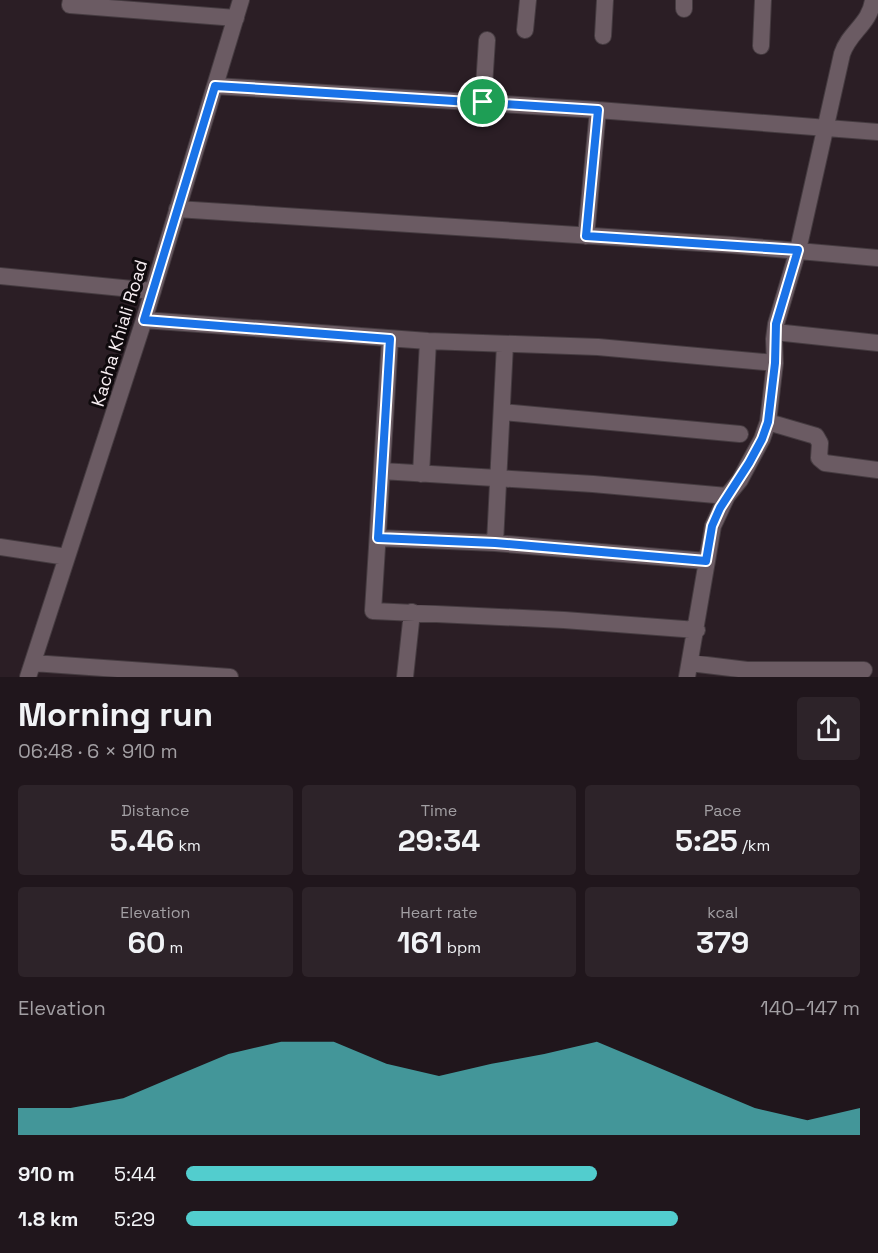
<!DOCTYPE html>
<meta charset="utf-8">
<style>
:root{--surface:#20161c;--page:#2d2329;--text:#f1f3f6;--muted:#a29fa3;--accent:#52cdce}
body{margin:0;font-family:"Space Grotesk",sans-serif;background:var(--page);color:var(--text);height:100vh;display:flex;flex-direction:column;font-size:22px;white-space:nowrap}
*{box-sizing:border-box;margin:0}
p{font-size:20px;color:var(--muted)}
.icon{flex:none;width:33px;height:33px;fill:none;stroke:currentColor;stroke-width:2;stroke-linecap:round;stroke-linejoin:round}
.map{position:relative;height:677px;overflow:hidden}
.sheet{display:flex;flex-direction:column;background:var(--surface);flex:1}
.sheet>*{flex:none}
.pin{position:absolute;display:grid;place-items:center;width:51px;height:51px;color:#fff;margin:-26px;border:3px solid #fff;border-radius:50%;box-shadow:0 2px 6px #0007}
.round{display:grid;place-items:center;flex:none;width:63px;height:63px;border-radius:6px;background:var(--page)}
.overview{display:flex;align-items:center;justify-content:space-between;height:102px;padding:0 18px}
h1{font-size:33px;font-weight:800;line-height:45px}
.figures{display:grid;grid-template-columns:repeat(3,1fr);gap:9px;height:102px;padding:6px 18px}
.figures div{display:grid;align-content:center;border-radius:6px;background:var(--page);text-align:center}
.figures b{font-size:30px;font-weight:800}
.figures small{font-size:16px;font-weight:400}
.figures p{font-size:16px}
.chart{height:168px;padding:12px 18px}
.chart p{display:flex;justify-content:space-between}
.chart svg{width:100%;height:108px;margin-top:6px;fill:var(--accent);opacity:.7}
ul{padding:0 18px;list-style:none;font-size:20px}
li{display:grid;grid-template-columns:96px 72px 1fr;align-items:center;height:45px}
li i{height:15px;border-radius:8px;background:var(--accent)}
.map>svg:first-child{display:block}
</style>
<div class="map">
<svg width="878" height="677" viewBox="0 0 878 677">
<rect width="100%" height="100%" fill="#2b1e25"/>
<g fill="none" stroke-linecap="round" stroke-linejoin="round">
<g stroke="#453b40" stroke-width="18">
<path id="minor" d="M71,0L70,5L236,18
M684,9V0
M525,30L528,0
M603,36L605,0
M761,46L763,0
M215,86L598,110L878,132
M483,102L487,40
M177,209L732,245L878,258
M586,236L598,110
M0,276L153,291
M144,320L428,341L598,347L775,363
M775,332L878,343
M390,339L373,611L564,620L697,630
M502,412L740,434
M768,422L816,436L820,443L819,458L825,463L878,470
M382,471L593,484L727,496
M421,474L428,341
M378,538L495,543L706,561
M495,543L505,344
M0,547L67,557
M33,663L230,677
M690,663L747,670H864
M28,677L144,320L241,0
M405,677L412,612
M687,677L713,526L727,496L740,480L749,463L762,439L768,422L775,363L774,339L776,324L798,250L842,54C849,32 870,24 873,0"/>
</g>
<use href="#minor" stroke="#6b5b63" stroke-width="16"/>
</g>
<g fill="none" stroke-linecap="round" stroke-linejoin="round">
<g stroke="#fff" stroke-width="12">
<path id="route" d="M215,86L598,110L586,236L798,250L776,324L775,363L768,422L762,439L749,463L720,508L712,526L706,561L495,543L378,538L390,339L144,320Z"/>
</g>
<use href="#route" stroke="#1a73e8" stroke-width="8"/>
</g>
<g text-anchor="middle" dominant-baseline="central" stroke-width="6" stroke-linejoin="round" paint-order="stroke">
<g font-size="18" fill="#f8eff3" stroke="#0f0a0d">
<text transform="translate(119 333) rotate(-73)">Kacha Khiali Road</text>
</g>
</g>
</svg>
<div class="pin" style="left:483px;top:102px;background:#1e9e55"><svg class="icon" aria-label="arrive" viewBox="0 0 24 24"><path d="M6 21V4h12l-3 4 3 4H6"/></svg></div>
</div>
<section class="sheet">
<div class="overview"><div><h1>Morning run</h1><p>06:48 · 6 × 910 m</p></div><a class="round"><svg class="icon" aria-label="share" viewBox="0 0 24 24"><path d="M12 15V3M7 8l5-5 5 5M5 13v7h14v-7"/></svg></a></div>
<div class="figures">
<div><p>Distance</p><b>5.46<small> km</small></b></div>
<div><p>Time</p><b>29:34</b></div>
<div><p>Pace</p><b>5:25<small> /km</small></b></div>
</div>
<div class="figures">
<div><p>Elevation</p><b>60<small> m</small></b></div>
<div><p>Heart rate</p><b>161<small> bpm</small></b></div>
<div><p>kcal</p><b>379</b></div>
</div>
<div class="chart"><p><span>Elevation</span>140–147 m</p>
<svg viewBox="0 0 160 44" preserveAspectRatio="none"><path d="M0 44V33L10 33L20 29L30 20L40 11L50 6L60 6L70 15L80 20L90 15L100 11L110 6L120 15L130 24L140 33L150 38L160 33V44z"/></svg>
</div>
<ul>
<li><b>910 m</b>5:44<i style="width:61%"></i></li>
<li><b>1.8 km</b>5:29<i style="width:73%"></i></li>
</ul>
</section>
